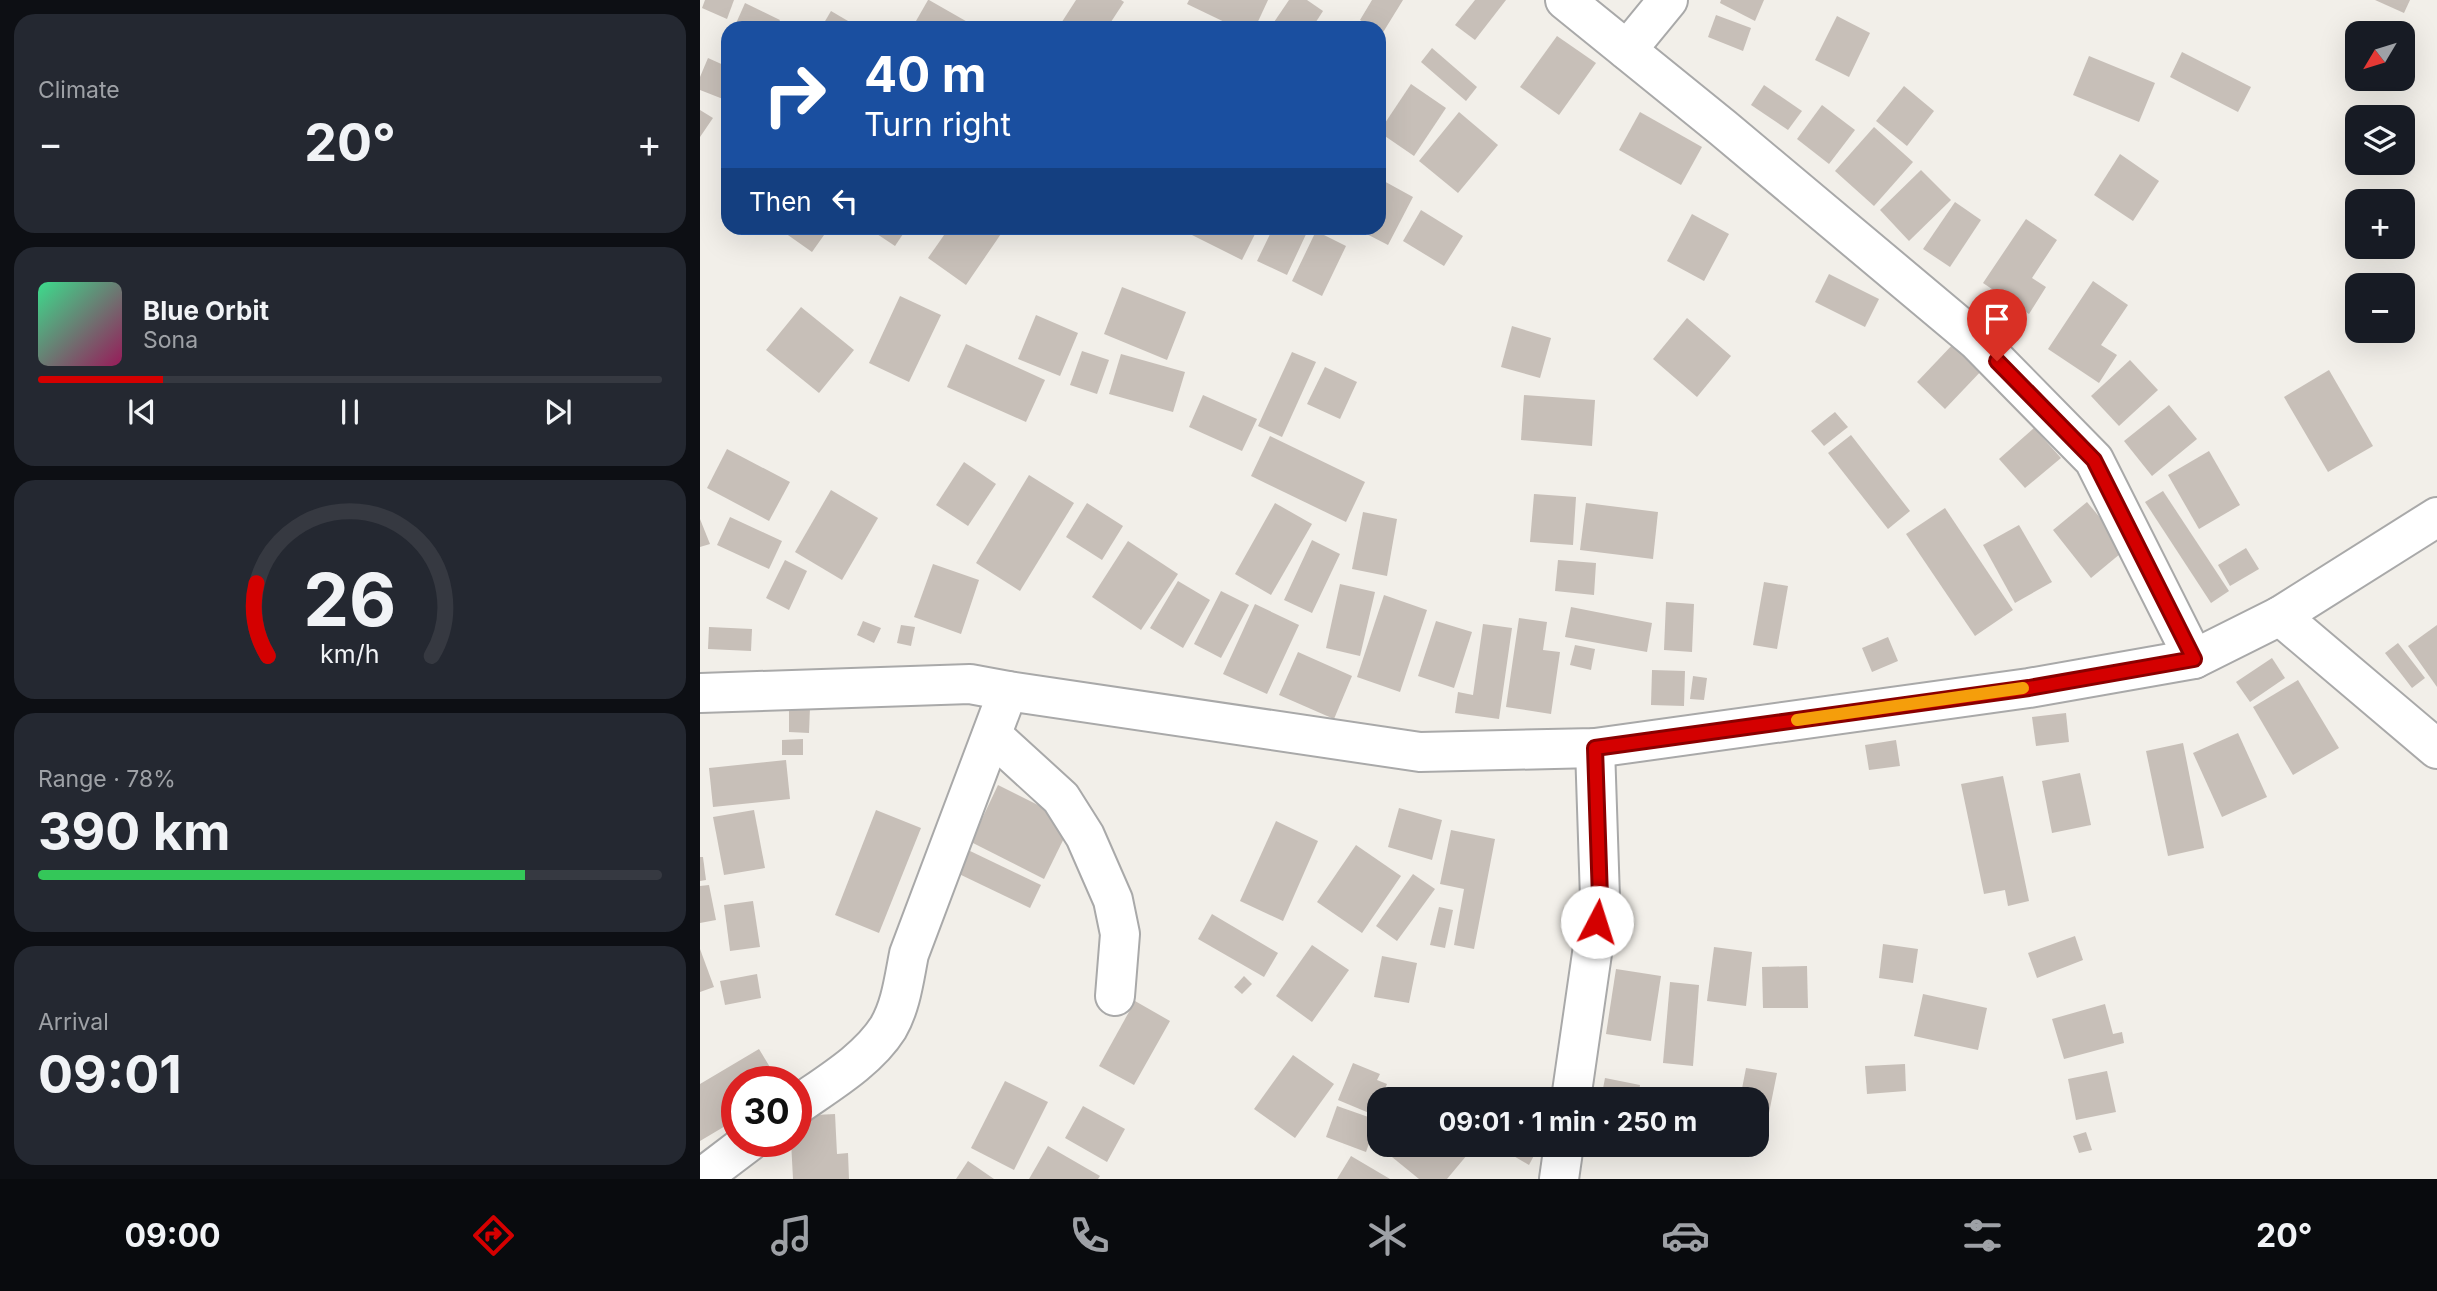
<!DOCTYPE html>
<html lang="en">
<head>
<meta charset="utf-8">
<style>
  body { margin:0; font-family:Inter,sans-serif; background:#242831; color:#f1f3f6; height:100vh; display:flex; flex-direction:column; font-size:26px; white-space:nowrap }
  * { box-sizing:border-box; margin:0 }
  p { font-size:23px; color:#9ea1a6 }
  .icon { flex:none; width:38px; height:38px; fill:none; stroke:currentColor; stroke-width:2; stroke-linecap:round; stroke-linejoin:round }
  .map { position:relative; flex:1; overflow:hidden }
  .sheet { display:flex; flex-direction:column; gap:14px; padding:14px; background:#0d0f14; width:700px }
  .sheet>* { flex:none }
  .top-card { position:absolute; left:21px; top:21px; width:665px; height:214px; border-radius:21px; box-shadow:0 7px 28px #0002; background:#1a4fa0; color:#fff; overflow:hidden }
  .needle { width:46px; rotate:232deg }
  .buttons { position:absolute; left:1645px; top:21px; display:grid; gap:14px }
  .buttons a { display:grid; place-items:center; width:70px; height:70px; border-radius:14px; background:#171b24; box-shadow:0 7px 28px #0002; font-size:35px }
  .speed { position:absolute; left:21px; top:1066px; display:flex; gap:14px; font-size:35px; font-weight:700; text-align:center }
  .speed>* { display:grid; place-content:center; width:91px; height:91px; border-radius:50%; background:#171b24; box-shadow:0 7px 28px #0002; line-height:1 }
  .speed .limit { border:10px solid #d22; background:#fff; color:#111 }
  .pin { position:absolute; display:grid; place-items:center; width:60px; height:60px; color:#fff; margin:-72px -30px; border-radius:50% 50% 50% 0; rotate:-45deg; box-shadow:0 0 7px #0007 }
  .pin .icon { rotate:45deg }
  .me { position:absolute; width:77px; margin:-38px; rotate:5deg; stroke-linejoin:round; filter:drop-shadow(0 0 5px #0008) }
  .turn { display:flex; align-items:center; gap:24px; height:147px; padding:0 28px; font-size:32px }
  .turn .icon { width:91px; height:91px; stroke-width:2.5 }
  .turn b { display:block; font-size:49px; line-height:60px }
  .then { display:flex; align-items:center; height:66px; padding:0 28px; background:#0003; gap:14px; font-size:26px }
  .big { font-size:52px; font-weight:700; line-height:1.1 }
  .sheet .widget { flex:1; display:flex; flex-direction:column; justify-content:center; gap:10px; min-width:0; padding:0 24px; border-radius:21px; background:#242831 }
  .sheet .dial { align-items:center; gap:0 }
  .dial svg { height:182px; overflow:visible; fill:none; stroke:#363941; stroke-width:7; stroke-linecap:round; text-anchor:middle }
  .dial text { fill:#f1f3f6; stroke:none }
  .song { display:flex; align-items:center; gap:21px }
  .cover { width:84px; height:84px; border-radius:10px; background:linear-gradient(135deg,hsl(150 70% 55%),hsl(330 70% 35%)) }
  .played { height:7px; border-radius:4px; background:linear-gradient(90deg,#d40000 20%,#363941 20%) }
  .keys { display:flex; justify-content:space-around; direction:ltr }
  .heat { display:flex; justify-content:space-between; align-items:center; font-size:38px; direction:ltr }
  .charge { height:10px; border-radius:5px; background:linear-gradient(90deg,#34c759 78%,#363941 0) }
  .trip { position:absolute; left:667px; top:1087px; width:402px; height:70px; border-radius:21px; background:#171b24; box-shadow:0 7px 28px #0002; font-weight:700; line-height:70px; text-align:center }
  .dock { display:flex; height:112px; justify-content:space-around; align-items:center; background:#090b0e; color:#9ea1a6 }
  .dock .icon { width:49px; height:49px }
  .dock .active { color:#d40000 }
  .dock b { font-size:32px; color:#f1f3f6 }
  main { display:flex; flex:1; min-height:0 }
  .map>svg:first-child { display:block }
</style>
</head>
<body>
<main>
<section class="sheet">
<div class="widget"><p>Climate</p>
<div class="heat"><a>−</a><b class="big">20°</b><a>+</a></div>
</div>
<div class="widget">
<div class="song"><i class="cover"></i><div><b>Blue Orbit</b><p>Sona</p></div></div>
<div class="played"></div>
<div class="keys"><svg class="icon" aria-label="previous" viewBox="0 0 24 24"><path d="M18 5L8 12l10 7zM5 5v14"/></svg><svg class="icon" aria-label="pause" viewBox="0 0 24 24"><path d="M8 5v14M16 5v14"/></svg><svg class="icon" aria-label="next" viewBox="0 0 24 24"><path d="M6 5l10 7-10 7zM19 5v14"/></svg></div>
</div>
<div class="widget dial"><svg viewBox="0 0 100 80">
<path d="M14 69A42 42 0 1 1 86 69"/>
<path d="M14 69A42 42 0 0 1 9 37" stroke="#d40000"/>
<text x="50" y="56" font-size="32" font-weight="700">26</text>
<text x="50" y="72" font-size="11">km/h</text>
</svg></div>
<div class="widget"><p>Range · 78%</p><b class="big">390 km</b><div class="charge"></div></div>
<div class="widget"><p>Arrival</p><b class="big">09:01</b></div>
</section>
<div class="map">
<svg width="1737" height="1179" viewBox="0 0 1737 1179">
  <rect width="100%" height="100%" fill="#f2efe9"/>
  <g fill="#c7bfb8">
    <path d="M 5,0 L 34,0 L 27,19 L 2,8 Z"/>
    <path d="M 228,0 L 229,0 L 278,28 L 212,28 Z"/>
    <path d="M 376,0 L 421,0 L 424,2 L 407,28 L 358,28 Z"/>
    <path d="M 489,0 L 568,0 L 555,28 L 537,28 L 487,4 Z"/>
    <path d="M 589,0 L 607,0 L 623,11 L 612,28 L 570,28 Z"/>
    <path d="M 672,0 L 703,0 L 682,34 L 679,28 L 673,28 L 660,20 Z"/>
    <path d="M 775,0 L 806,0 L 775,40 L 755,25 Z"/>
    <path d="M 1021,0 L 1064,0 L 1055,21 L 1020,3 Z"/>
    <path d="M 1675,0 L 1710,0 L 1704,13 Z"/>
    <path d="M 45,3 L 80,20 L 76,28 L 34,28 Z"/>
    <path d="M 131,11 L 160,28 L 121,28 Z"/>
    <path d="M 1016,15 L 1051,28 L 1043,51 L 1008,37 Z"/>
    <path d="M 1137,16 L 1170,33 L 1149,77 L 1115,60 Z"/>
    <path d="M 857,36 L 896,63 L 859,115 L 820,87 Z"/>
    <path d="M 732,48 L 777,87 L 766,101 L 721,62 Z"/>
    <path d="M 1482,52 L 1551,87 L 1538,112 L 1470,77 Z"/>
    <path d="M 1389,56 L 1455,83 L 1439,122 L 1373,95 Z"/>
    <path d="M 8,58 L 28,67 L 28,86 L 23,99 L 0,90 L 0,77 Z"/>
    <path d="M 711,84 L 746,108 L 714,156 L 679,132 Z"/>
    <path d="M 1064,85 L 1102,111 L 1088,130 L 1051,105 Z"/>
    <path d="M 1204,86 L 1234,111 L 1207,146 L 1176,121 Z"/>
    <path d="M 1122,105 L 1155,130 L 1129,164 L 1097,139 Z"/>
    <path d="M 0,110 L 13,118 L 0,137 Z"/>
    <path d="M 759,112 L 798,145 L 758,193 L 719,161 Z"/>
    <path d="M 940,112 L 1002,147 L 981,185 L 919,150 Z"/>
    <path d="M 1174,127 L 1213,162 L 1174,206 L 1135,171 Z"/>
    <path d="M 1420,154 L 1459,181 L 1433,221 L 1394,195 Z"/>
    <path d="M 1221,170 L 1251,200 L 1209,241 L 1180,210 Z"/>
    <path d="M 682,180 L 713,197 L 688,245 L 655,228 L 679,228 L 679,186 Z"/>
    <path d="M 1255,202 L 1281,220 L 1250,267 L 1223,249 Z"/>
    <path d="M 721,210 L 763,236 L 744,266 L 703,241 Z"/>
    <path d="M 992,214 L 1029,234 L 1004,281 L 967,261 Z"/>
    <path d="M 1326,219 L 1357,240 L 1332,278 L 1346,287 L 1329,314 L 1283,283 Z"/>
    <path d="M 78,228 L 129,228 L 112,252 Z"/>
    <path d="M 168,228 L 207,228 L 195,246 Z"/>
    <path d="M 249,228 L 305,228 L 266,285 L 228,258 Z"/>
    <path d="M 478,228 L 558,228 L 542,260 Z"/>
    <path d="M 573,228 L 603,228 L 608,230 L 587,275 L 557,261 Z"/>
    <path d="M 616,231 L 646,246 L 622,296 L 592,281 Z"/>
    <path d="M 1129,274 L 1179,299 L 1165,327 L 1115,302 Z"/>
    <path d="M 1393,281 L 1428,305 L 1401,345 L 1417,355 L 1399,383 L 1348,349 Z"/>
    <path d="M 422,287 L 486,312 L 467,360 L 404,334 Z"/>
    <path d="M 200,296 L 241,315 L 209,382 L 169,363 Z"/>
    <path d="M 101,307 L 154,350 L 119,393 L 66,350 Z"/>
    <path d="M 336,315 L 378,333 L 360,376 L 318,359 Z"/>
    <path d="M 987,318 L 1031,356 L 997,397 L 953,359 Z"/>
    <path d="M 812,326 L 851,338 L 840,378 L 801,367 Z"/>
    <path d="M 1256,341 L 1284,368 L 1245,409 L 1217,382 Z"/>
    <path d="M 266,344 L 345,380 L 326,422 L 247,387 Z"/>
    <path d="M 382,351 L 409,360 L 397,394 L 370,385 Z"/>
    <path d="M 592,352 L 616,362 L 582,437 L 558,426 Z"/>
    <path d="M 421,354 L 485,372 L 473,412 L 409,394 Z"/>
    <path d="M 1430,360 L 1458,390 L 1419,426 L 1391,396 Z"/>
    <path d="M 625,367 L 657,382 L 640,419 L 607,404 Z"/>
    <path d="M 1629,370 L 1673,446 L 1628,472 L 1584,397 Z"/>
    <path d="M 503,395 L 557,419 L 542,451 L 489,427 Z"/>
    <path d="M 824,395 L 895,400 L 892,446 L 821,440 Z"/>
    <path d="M 1469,405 L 1497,439 L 1452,476 L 1424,441 Z"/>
    <path d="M 1135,412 L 1148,427 L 1124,446 L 1111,431 Z"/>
    <path d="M 1334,428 L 1361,458 L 1325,488 L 1299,459 Z"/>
    <path d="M 1151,435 L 1210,511 L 1188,529 L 1128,453 Z"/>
    <path d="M 570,436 L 665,482 L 646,522 L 551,476 Z"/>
    <path d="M 27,449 L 90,482 L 69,521 L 7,488 Z"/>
    <path d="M 1509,451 L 1540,505 L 1499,529 L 1468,475 Z"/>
    <path d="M 264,462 L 296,484 L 268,526 L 236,505 Z"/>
    <path d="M 329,475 L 374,503 L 320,591 L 276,563 Z"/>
    <path d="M 131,490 L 178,518 L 142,580 L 95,552 Z"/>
    <path d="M 1463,491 L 1529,591 L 1511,603 L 1445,502 Z"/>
    <path d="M 834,494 L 876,497 L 873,545 L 830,542 Z"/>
    <path d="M 1387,502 L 1426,549 L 1391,578 L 1353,530 Z"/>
    <path d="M 387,503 L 423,526 L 402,560 L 366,537 Z"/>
    <path d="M 575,503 L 612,524 L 571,595 L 535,574 Z"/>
    <path d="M 886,503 L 958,512 L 953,559 L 880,550 Z"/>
    <path d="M 1245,508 L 1313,610 L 1275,636 L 1206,534 Z"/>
    <path d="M 663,512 L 697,519 L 687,576 L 652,569 Z"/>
    <path d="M 30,517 L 82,541 L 69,569 L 17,545 Z"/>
    <path d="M 0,519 L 10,544 L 0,547 Z"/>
    <path d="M 1319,525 L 1352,582 L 1315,603 L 1283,545 Z"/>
    <path d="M 612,540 L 640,554 L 612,613 L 584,600 Z"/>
    <path d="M 428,541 L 478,574 L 441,630 L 392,597 Z"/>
    <path d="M 1546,548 L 1559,569 L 1530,586 L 1518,565 Z"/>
    <path d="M 85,560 L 107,571 L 89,610 L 66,598 Z"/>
    <path d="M 858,560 L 896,563 L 894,595 L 855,591 Z"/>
    <path d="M 233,564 L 279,580 L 261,634 L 214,617 Z"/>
    <path d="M 478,581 L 510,600 L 483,648 L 450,628 Z"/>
    <path d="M 1064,582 L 1088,586 L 1077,649 L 1053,645 Z"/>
    <path d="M 640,584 L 675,592 L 660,656 L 626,648 Z"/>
    <path d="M 521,591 L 549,605 L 521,658 L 494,644 Z"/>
    <path d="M 684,595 L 727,610 L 700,692 L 657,677 Z"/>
    <path d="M 966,602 L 994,604 L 992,652 L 964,650 Z"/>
    <path d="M 555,604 L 599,625 L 567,694 L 523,674 Z"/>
    <path d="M 871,607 L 952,623 L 947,652 L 865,637 Z"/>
    <path d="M 819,618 L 847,622 L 843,650 L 860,652 L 851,714 L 806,707 Z"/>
    <path d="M 163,621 L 181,628 L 174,643 L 157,635 Z"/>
    <path d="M 736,621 L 772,632 L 754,688 L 718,676 Z"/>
    <path d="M 783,624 L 812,628 L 799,719 L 755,713 L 758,692 L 773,695 Z"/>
    <path d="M 201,625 L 215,627 L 211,646 L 197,643 Z"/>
    <path d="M 1737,625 L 1737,687 L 1708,646 Z"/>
    <path d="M 9,627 L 52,629 L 51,651 L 8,649 Z"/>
    <path d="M 1188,637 L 1198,661 L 1172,672 L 1162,648 Z"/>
    <path d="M 1698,643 L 1725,678 L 1712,688 L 1685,653 Z"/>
    <path d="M 875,645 L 895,649 L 891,670 L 870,665 Z"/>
    <path d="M 598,652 L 652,676 L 634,719 L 579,695 Z"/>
    <path d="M 1572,658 L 1585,678 L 1550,702 L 1536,682 Z"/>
    <path d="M 952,670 L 985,671 L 984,706 L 951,705 Z"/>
    <path d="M 993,676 L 1007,678 L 1004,700 L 990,699 Z"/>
    <path d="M 1598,680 L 1639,748 L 1593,775 L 1553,707 Z"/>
    <path d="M 89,707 L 110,707 L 109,733 L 89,732 Z"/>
    <path d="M 1366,713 L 1369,742 L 1336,746 L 1332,717 Z"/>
    <path d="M 1538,733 L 1567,797 L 1522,817 L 1493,753 Z"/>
    <path d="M 103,739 L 103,755 L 82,755 L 82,740 Z"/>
    <path d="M 1196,740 L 1200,766 L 1169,770 L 1165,745 Z"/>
    <path d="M 1483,743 L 1504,848 L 1468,856 L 1446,751 Z"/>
    <path d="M 86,760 L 90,799 L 13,807 L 9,768 Z"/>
    <path d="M 1380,773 L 1391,825 L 1352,833 L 1342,781 Z"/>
    <path d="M 1303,776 L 1329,901 L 1308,906 L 1305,890 L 1284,894 L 1261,784 Z"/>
    <path d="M 298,785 L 372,822 L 344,879 L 271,842 Z"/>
    <path d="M 699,808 L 742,820 L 732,860 L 688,847 Z"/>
    <path d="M 54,810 L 65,868 L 24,875 L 13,817 Z"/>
    <path d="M 176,810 L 221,828 L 179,933 L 135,915 Z"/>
    <path d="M 576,821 L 618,841 L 583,921 L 540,901 Z"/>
    <path d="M 751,830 L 795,839 L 774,949 L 754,945 L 764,889 L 740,884 Z"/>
    <path d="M 656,845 L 701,876 L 662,933 L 617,902 Z"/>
    <path d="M 268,850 L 341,885 L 330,908 L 257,873 Z"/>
    <path d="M 0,857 L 3,857 L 6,880 L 0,881 Z"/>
    <path d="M 713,874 L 735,889 L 697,941 L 676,926 Z"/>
    <path d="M 9,885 L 16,920 L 0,923 L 0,886 Z"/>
    <path d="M 53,901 L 60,947 L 30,951 L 24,905 Z"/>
    <path d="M 739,907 L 753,910 L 745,948 L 730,945 Z"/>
    <path d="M 512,914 L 578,953 L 564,977 L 498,939 Z"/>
    <path d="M 1375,936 L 1383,960 L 1337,978 L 1328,953 Z"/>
    <path d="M 1183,944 L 1218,949 L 1213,983 L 1179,978 Z"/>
    <path d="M 612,945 L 649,970 L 612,1022 L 576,996 Z"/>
    <path d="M 1014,947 L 1052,952 L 1046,1006 L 1007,1001 Z"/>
    <path d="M 0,949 L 14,987 L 0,992 Z"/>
    <path d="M 682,956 L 717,963 L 709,1003 L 674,997 Z"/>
    <path d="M 1107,966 L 1108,1008 L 1063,1008 L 1062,967 Z"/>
    <path d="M 916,969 L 961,976 L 951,1041 L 906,1034 Z"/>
    <path d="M 57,974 L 61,998 L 25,1005 L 20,981 Z"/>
    <path d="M 544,976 L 552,984 L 542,994 L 534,987 Z"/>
    <path d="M 970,982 L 999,985 L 993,1066 L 963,1063 Z"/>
    <path d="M 1223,994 L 1287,1008 L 1278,1050 L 1214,1036 Z"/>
    <path d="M 435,1001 L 470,1021 L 434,1085 L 399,1066 Z"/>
    <path d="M 1405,1004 L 1413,1034 L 1422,1032 L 1424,1043 L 1364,1059 L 1352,1019 Z"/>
    <path d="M 59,1049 L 79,1082 L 37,1082 L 37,1119 L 0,1141 L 0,1084 Z"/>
    <path d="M 593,1055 L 634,1084 L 595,1138 L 554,1109 Z"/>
    <path d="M 653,1063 L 680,1074 L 677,1080 L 687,1084 L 674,1115 L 638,1100 Z"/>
    <path d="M 1205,1064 L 1206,1091 L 1167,1094 L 1165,1066 Z"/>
    <path d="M 1046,1068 L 1077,1073 L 1063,1143 L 1057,1142 L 1057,1099 L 1040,1099 Z"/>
    <path d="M 1407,1071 L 1416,1112 L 1376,1120 L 1368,1079 Z"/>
    <path d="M 905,1078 L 940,1085 L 938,1099 L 901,1099 Z"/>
    <path d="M 305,1081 L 348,1102 L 314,1170 L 271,1148 Z"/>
    <path d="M 383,1106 L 425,1129 L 407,1162 L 365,1138 Z"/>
    <path d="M 637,1106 L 677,1120 L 666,1152 L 626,1137 Z"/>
    <path d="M 135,1114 L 137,1154 L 148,1153 L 149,1179 L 93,1179 L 91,1141 L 96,1141 L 96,1116 Z"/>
    <path d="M 1386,1132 L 1392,1150 L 1379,1153 L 1373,1136 Z"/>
    <path d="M 702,1144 L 754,1144 L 767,1155 L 747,1179 L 719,1179 L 692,1157 Z"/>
    <path d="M 793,1144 L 840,1144 L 829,1165 Z"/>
    <path d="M 348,1146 L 400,1176 L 398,1179 L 329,1179 Z"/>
    <path d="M 651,1156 L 690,1179 L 637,1179 Z"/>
    <path d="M 268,1161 L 294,1179 L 256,1179 Z"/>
  </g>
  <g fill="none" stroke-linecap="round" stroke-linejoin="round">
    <defs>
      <g id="minor">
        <path d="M 865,0 L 1023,128 L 1277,341 L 1394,460 L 1494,659"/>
        <path d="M 927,50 L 968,0"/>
        <path d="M 1580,616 L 1737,749"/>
        <path d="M 0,693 L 270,684 L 308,691 L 720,752 L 895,748 L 1329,688 L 1494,659 L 1580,616 L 1737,517"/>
        <path d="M 292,735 L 361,798 L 385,836 L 413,900 L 420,934 L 415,996"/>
        <path d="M 871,1099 L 900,898 L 895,748"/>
        <path d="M 96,1106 C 127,1084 167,1061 188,1028 C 201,1006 204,979 209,954 L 308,691"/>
        <path d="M 0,1179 L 50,1141"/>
        <path d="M 859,1179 L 864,1144"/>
      </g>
    </defs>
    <use href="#minor" stroke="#a9a9a9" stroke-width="42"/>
    <use href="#minor" stroke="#fff" stroke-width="38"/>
  </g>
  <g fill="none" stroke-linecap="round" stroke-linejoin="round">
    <defs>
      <path id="route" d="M 897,922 L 900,898 L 895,748 L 1329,688 L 1494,659 L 1394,460 L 1297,361"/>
    </defs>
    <use href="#route" stroke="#8a0000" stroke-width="18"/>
    <use href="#route" stroke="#d40000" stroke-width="12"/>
    <path stroke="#f59e0b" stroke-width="12" d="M 1097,720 L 1323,688"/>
  </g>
</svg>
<div class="buttons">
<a><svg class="needle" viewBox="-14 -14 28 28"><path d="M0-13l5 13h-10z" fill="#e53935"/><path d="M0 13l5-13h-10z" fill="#9ea1a6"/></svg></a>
<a><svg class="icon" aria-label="layers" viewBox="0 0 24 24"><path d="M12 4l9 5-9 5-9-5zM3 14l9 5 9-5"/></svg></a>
<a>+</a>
<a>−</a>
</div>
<div class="speed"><div class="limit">30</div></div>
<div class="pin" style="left:1297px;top:361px;background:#d93025"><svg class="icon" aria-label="arrive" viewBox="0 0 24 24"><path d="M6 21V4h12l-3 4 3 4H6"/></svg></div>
<svg class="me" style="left:897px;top:922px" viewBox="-20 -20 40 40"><circle r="19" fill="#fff"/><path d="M0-13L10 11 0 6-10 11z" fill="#d40000"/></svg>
<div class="trip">09:01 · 1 min · 250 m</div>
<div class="top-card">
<div class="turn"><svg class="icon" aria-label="right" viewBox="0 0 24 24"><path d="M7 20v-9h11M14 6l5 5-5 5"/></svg><div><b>40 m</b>Turn right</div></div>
<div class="then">Then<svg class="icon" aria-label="left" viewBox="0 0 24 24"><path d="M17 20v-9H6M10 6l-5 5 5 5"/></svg></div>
</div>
</div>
</main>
<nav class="dock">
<b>09:00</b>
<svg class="icon active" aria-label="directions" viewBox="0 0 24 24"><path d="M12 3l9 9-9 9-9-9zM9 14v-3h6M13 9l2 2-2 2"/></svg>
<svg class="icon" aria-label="music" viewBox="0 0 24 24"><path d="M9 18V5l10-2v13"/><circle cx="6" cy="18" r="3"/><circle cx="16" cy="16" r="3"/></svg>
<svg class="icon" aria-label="phone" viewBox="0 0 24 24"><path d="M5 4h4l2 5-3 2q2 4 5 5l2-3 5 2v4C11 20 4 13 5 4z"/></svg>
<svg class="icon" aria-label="climate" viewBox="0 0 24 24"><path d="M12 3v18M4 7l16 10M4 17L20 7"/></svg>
<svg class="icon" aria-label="car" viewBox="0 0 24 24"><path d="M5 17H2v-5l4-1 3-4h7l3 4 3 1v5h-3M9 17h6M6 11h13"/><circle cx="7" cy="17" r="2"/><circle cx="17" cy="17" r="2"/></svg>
<svg class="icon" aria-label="filters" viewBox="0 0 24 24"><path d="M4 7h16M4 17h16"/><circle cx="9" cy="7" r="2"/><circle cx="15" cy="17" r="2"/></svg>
<b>20°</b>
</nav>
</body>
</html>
